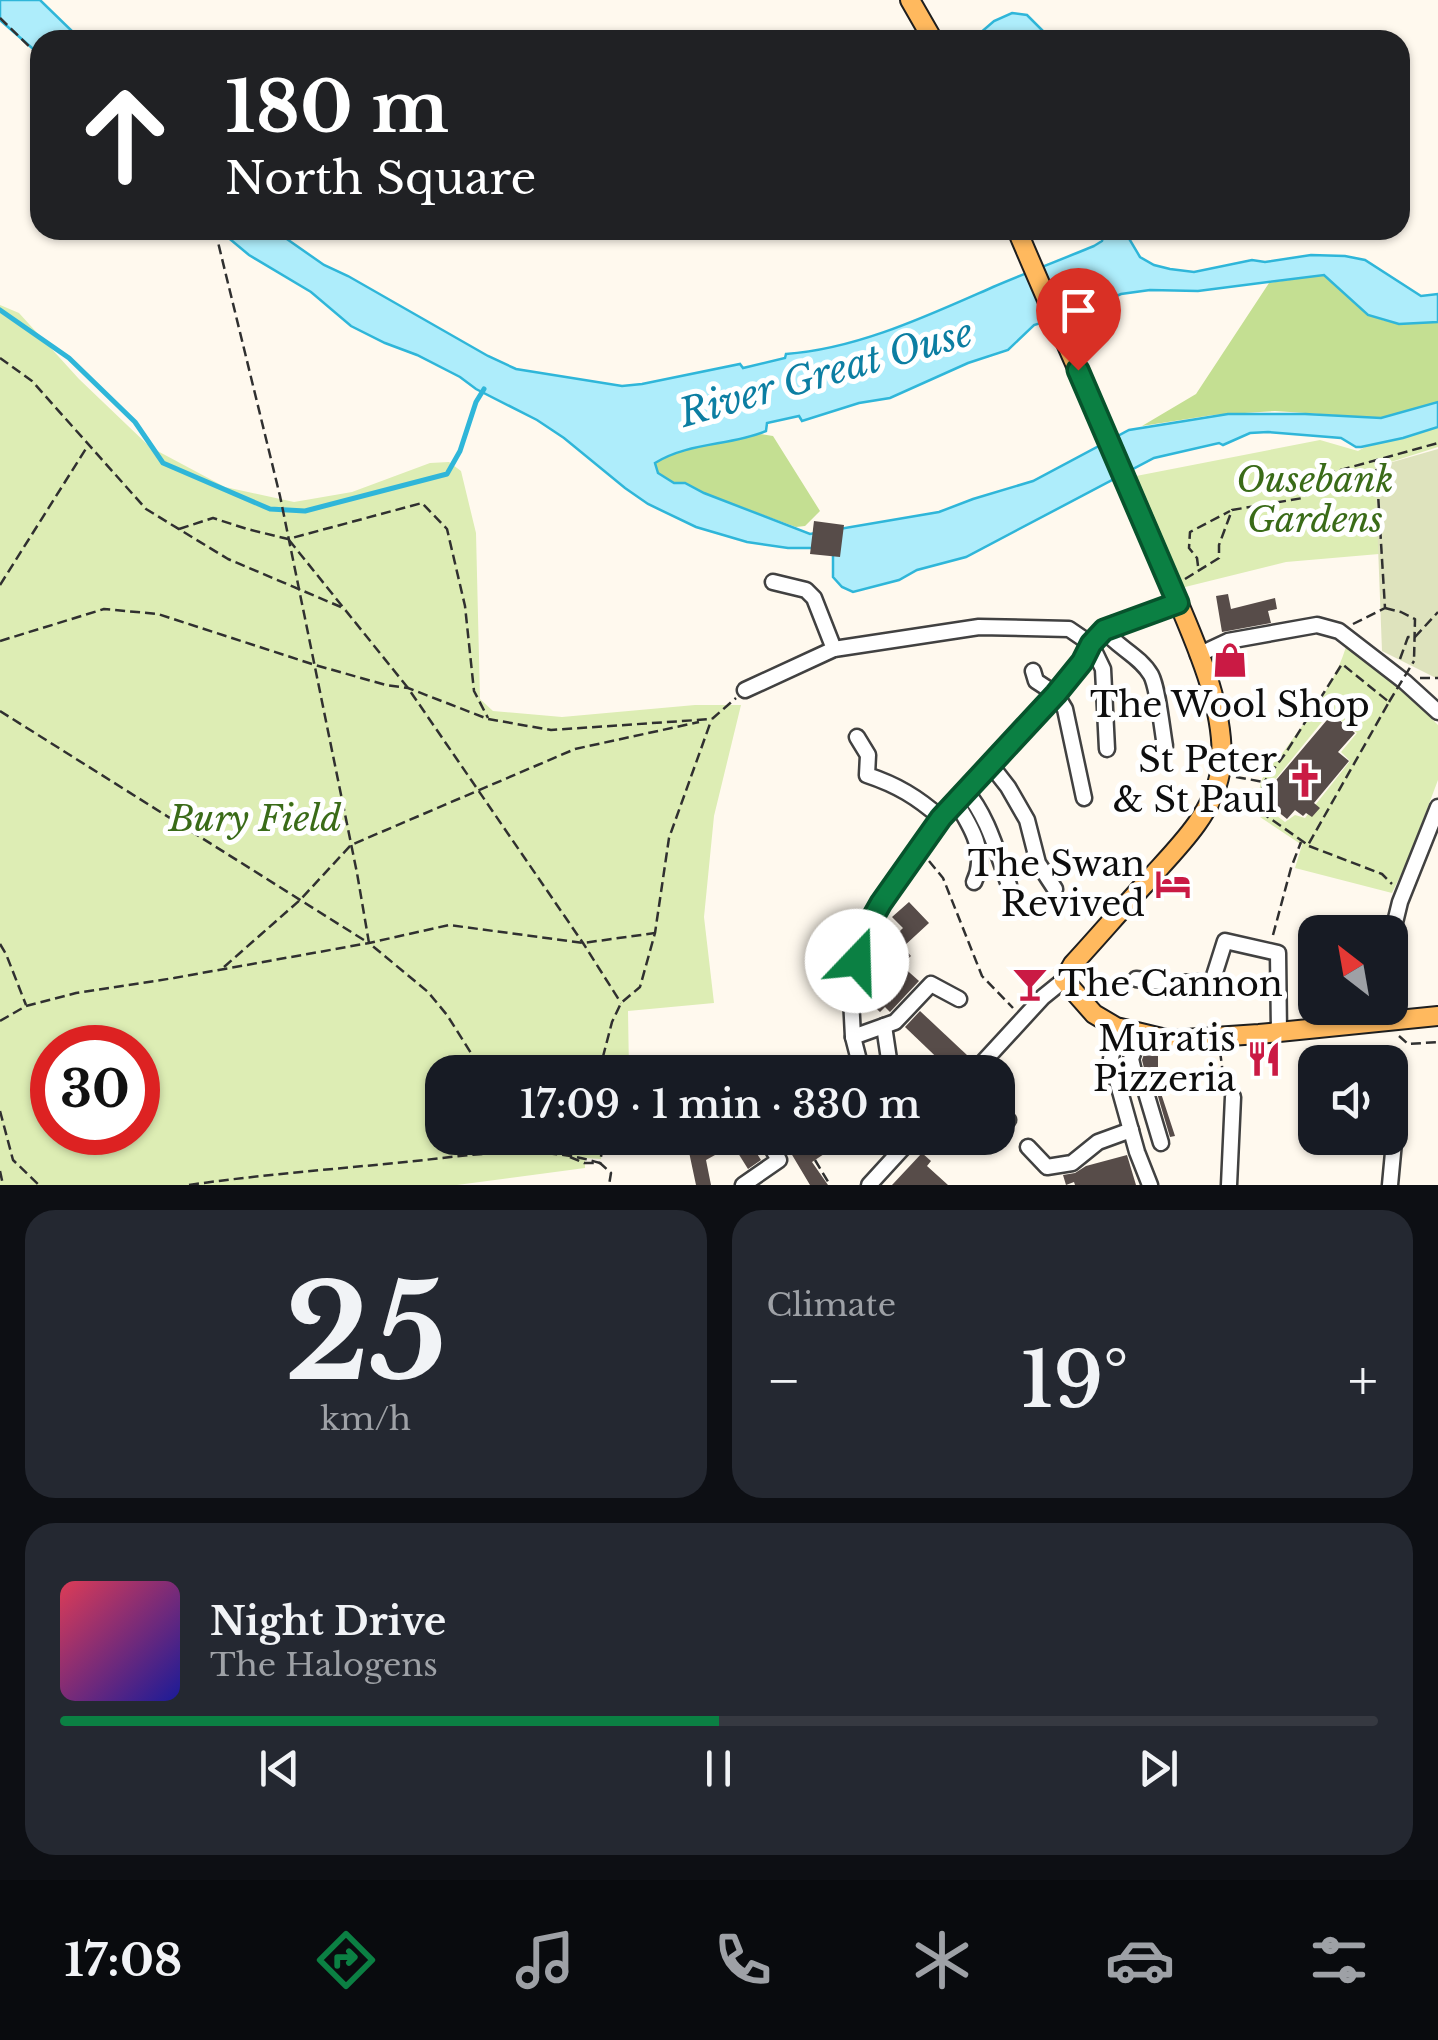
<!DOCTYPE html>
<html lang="en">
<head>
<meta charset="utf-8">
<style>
  body { margin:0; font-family:"Libre Baskerville",serif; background:#242831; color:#f1f3f6; height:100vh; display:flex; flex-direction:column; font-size:38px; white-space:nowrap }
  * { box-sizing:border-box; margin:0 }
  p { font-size:32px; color:#9ea1a6 }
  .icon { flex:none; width:55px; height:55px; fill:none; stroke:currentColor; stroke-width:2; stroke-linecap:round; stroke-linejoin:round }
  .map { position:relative; height:1185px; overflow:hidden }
  .details { display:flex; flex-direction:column; gap:25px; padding:25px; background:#0d0f14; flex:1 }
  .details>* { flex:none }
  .top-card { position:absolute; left:30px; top:30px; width:1380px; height:210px; border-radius:30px; box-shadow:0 2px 8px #0004; background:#202124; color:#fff; overflow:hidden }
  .needle { width:65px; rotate:329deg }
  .controls { position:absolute; left:1298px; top:915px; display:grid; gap:20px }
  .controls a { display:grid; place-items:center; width:110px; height:110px; border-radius:20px; background:#171b24; box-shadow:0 2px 8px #0004; font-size:50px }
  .speed { position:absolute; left:30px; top:1025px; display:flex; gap:20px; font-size:50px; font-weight:700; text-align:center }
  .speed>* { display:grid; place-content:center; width:130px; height:130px; border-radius:50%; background:#171b24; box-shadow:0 2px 8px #0004; line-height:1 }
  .speed .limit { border:15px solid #d22; background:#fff; color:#111 }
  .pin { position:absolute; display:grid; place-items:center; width:85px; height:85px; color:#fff; margin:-102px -42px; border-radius:50% 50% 50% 0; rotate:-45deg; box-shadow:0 0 10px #0007 }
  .pin .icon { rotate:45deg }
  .me { position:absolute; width:110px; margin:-55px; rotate:21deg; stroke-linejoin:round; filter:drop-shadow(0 0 8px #0008) }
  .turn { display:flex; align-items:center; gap:35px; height:210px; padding:0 30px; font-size:45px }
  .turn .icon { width:130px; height:130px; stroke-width:2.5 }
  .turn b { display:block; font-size:70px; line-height:85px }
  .big { font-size:75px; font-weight:600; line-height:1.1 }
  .details .card { flex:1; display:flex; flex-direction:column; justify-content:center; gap:15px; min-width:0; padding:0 35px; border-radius:30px; background:#242831 }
  .details .dial { align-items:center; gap:0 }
  .dial b { font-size:130px; line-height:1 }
  .song { display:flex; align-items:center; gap:30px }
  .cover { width:120px; height:120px; border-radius:15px; background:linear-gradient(135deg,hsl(350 70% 55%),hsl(240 70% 35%)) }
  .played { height:10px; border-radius:5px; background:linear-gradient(90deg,#0b8043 50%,#363941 50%) }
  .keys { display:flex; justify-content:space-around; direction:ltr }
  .heat { display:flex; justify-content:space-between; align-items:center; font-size:55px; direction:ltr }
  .details .tiles { flex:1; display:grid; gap:25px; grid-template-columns:1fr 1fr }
  .card:last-child { grid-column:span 2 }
  .trip { position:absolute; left:425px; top:1055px; width:590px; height:100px; border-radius:30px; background:#171b24; box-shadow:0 2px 8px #0004; font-weight:600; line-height:100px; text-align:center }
  .tabs { display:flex; height:160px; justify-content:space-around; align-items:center; background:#090b0e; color:#9ea1a6 }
  .tabs .icon { width:70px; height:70px }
  .tabs .selected { color:#0b8043 }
  .tabs b { font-size:45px; color:#f1f3f6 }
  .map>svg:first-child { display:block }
</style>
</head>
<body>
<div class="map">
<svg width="1438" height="1185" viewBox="0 0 1438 1185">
  <rect width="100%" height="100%" fill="#fff9ee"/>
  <g fill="#ddedb4" fill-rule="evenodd">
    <path d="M 0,305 L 19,313 L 79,379 L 150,447 L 225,487 L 294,502 L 352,492 L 430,463 L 449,462 L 461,471 L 476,533 L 480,699 L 493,711 L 562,717 L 695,705 L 741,705 L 714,816 L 704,917 L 714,1003 L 628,1011 L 629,1072 L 442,1072 L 442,1138 L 604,1138 L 601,1159 L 585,1158 L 585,1168 L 457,1185 L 0,1185 ZM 52,1048 L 138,1048 L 138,1132 L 52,1132 Z"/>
    <path d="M 1438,427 L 1438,447 L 1375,467 L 1379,554 L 1286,562 L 1181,588 L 1131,477 L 1320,440 L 1358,451 C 1381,437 1413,437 1438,427 Z"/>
    <path d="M 1347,643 L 1391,678 L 1438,725 L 1438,780 L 1407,862 L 1392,893 L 1295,868 L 1302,845 L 1254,813 C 1259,801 1258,786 1264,775 C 1269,767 1278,759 1284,751 C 1307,719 1337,682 1347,643 ZM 1330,712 L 1357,733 L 1341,752 L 1350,761 L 1305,818 L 1295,815 L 1285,822 L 1272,812 L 1263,799 L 1266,791 Z"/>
  </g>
  <g fill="#c4df92">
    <path d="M 1324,275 L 1337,276 C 1374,326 1376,324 1438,322 L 1438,404 L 1381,418 L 1275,411 L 1213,415 L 1142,426 L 1196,394 L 1269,283 Z"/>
    <path d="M 760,434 L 773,436 L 820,511 L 805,526 L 796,527 L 704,493 L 685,483 L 674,483 L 658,473 L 655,463 L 673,452 Z"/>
  </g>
  <path fill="#dee3bd" d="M 1438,449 L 1438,679 L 1382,651 L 1375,467 Z"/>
  <g fill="#aeedfb" stroke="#2fb6d9" stroke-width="2.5">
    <path d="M 0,0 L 40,0 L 75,34 L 78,40 L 40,40 L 40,55 L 0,20 Z"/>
    <path d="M 1012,13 L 1027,15 L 1052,40 L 1026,40 L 1009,33 L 996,40 L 972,40 L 994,21 Z"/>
    <path d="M 219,230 L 274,230 L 324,265 L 348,276 L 488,356 L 516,369 L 622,386 L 642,384 L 740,364 L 743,368 L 785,358 L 786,354 C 857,349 927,316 993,287 C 1026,273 1060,260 1094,246 L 1102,241 L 1105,230 L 1124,230 L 1140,257 L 1154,265 L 1170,269 L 1194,272 L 1252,260 L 1265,262 L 1311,255 L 1345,256 L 1365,260 L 1421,296 L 1438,294 L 1438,322 L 1399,324 L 1368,315 L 1324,275 L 1198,291 L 1150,290 L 1121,294 L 1092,307 L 1034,325 L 1008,350 L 968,363 L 890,398 L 859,403 L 802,421 L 799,416 L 767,423 L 766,431 C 730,446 689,442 655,463 L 658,473 L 674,483 L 685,483 L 704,493 L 810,534 L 939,512 L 973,499 L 1033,481 L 1129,430 L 1228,414 L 1305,414 L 1381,418 L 1438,402 L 1438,427 L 1403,438 L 1361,447 L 1356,447 L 1341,438 L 1268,432 L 1250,433 L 1223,445 L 1219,443 L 1154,458 L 966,557 L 917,570 L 899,580 L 853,592 L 842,587 L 833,577 L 833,553 L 814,548 L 788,548 L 747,542 L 696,527 L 648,504 L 625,488 L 564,438 L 537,420 L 476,389 L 460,377 L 417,355 L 385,343 L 351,326 L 311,292 L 249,255 Z"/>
  </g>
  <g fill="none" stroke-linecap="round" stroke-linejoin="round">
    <path stroke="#2fb6d9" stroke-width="5" d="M 0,310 L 69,358 L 135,422 L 163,463 L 270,509 L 305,511 L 447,474 L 460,451 L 476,402 L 484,389"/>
  </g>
  <g fill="#574c49">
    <path d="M 814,521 L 844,525 L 840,557 L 810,554 Z"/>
    <path d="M 1228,594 L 1231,609 L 1275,598 L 1277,609 L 1268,611 L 1271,623 L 1222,632 L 1216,596 Z"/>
    <path d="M 1332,714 L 1355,733 L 1338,752 L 1349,761 L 1314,803 L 1320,808 L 1312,817 L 1306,813 L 1303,816 L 1295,810 L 1287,819 L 1261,798 Z"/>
    <path d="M 909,902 L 929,923 L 903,947 L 911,956 L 901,965 L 919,981 L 890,1012 L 885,1007 L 880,1012 L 869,1002 L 879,991 L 876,988 L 887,977 L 870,960 L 903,928 L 892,917 Z"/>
    <path d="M 920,1011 L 968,1056 L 952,1072 L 905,1027 Z"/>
    <path d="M 1144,1054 L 1158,1056 L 1158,1084 L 1175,1136 L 1170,1137 L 1154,1083 L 1146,1076 L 1142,1060 Z"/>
    <path d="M 713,1138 L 747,1138 L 761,1160 L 748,1169 L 733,1145 L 706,1160 L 711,1185 L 696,1185 L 689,1152 Z"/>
    <path d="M 782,1138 L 814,1138 L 824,1154 L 812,1162 L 828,1185 L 810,1185 Z"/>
    <path d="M 922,1153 L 931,1161 L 927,1166 L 948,1185 L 892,1185 Z"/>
    <path d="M 1127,1155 L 1136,1185 L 1075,1185 L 1074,1182 L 1066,1185 L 1063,1175 L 1075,1173 L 1086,1166 Z"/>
  </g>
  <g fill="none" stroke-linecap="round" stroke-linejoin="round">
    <defs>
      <g id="minor">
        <path d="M 773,582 L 806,590 L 814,598 L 834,649"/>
        <path d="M 1104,630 C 1117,647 1140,656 1151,675 C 1158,688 1162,729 1165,746"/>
        <path d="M 1198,655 L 1228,641 L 1317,625 L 1339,631 L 1405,682 L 1438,712"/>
        <path d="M 1033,671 L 1036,681 L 1056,694 L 1065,709 L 1084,798"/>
        <path d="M 745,690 L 834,649 L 979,627 L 1069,629 L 1091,644 L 1103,669 L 1107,749"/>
        <path d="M 857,737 L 868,755 L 867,775 C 897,785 917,797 941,818"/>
        <path d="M 990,764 L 1008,787 L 1027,820 L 1038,863 L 1055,889"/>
        <path d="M 965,790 C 988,816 997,853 1009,885"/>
        <path d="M 955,801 C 971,826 988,853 974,882"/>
        <path d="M 1390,943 L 1400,902 L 1438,807"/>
        <path d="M 1136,979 L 1168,983 L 1212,982 L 1225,941 L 1278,953 L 1279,1032"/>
        <path d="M 884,1026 L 890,1066"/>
        <path d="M 1116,1027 L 1111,1059 L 1137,1152 L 1150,1185"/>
        <path d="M 853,1037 L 895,1022 L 931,984 L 959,999"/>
        <path d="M 1134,1051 L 1131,1059 L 1137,1084 L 1144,1086 L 1161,1143"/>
        <path d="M 862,1072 L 853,1037 L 851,998 L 857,961 L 868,926 L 881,903 L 949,807 L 1056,694 L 1082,663 L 1091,644 L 1104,630 L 1178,603"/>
        <path d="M 974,1072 L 1043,997 L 1064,980"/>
        <path d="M 998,1111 L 1008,1120"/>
        <path d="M 1028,1147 L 1047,1167 L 1072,1163 L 1098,1142 L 1131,1130"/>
        <path d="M 743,1185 L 779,1160 L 766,1138"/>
        <path d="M 869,1185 L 912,1138"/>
        <path d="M 1229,1185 L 1233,1097"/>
        <path d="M 1390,1185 L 1394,1142"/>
      </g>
      <g id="major">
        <path d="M 910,0 L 933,40"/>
        <path d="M 1017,230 C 1063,339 1113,447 1159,557 C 1183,617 1231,707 1220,773 C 1212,817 1172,853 1144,885 C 1120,911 1097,938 1073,964 L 1064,980 L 1094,1014 L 1116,1027 L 1170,1040 L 1259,1034 L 1438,1016"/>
      </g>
    </defs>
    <use href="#minor" stroke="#414141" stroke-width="19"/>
    <use href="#major" stroke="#1f1f1f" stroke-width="22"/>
    <g stroke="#303030" stroke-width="2.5" stroke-dasharray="10 5" stroke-linecap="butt">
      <path d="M 0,18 L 40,57"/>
      <path d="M 215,230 L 280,496 L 357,873 L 369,943 L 428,992 L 447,1015 L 483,1072"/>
      <path d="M 0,358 L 32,381 L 146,509 L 228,559 L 341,607"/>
      <path d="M 179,529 L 213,518 L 247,529 L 288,539 L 422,503 L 447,529 L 465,606 L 474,691 L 488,718"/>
      <path d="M 289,540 L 408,688 L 583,943 L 621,1003"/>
      <path d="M 1198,566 L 1197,558 L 1189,548 L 1190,532 L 1230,511"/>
      <path d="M 1185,579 L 1219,558 L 1219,545 L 1232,510 L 1303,498 L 1326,474 L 1438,443"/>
      <path d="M 0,585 L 87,447"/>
      <path d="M 1385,608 L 1401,612 L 1415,619 L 1414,661"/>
      <path d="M 1353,624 L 1385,608 L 1376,461"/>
      <path d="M 0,641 L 104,609 L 158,614 L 315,665 L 386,685 L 408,688 L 488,719 L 551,730 L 712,719"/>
      <path d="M 1400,659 L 1408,637 L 1415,637 L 1438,612"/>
      <path d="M 1420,678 L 1438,678"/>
      <path d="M 0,711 L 367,942"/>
      <path d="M 712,719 L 736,698"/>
      <path d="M 1236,777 L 1264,782 L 1258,810 L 1308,845 L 1389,702 L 1342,664 L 1285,754 L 1264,782"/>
      <path d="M 1309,846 L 1382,874 L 1392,884"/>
      <path d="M 929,861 L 943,878 L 982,976 L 1013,1008"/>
      <path d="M 1273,935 L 1291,868 L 1301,842"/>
      <path d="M 0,944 L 6,954 L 26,1005"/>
      <path d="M 224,967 L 300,900 L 351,845 L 575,749 L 699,722"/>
      <path d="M 0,1021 L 26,1006 L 76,993 L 174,978 L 369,943 L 449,925 L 583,943 L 655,933"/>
      <path d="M 1399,1036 L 1408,1044 L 1438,1042"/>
      <path d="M 1220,1051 L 1224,1082 L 1227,1087"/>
      <path d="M 599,1072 L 612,1022 L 621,1003 L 640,987 L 655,933 L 669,838 L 711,721"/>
      <path d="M 0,1111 L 13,1160 L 39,1185"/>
      <path d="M 540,1138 L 558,1152"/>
      <path d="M 562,1153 L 564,1138"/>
      <path d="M 570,1157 L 584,1163 L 600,1163 L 611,1173 L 609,1185"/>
      <path d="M 815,1160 L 830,1185"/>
      <path d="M 0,1171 L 3,1185"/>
      <path d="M 189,1185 C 258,1175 325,1170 395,1163 C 463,1157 532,1142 600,1163 L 604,1138"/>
    </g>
    <use href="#minor" stroke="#fff" stroke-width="14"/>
    <use href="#major" stroke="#ffb95e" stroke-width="18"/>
    <path stroke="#303030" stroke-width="2.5" stroke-dasharray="10 5" stroke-linecap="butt" d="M 1389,702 L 1414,661"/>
  </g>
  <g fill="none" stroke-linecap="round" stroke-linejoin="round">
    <defs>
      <path id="route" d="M 857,961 L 868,926 L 881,903 L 941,818 L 1056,694 L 1082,662 L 1091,644 L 1104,630 L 1178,603 L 1078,370"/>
    </defs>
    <use href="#route" stroke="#07532c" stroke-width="25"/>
    <use href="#route" stroke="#0b8043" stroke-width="18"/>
  </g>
  <defs>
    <symbol id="shop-bare" viewBox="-9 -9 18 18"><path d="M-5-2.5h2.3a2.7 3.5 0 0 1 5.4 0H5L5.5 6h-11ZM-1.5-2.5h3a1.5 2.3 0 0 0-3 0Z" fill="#ca1a44" stroke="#fff" stroke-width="2.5" paint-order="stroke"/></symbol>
    <symbol id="church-bare" viewBox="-9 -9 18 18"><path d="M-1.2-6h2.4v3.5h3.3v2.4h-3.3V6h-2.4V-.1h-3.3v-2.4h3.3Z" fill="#ca1a44" stroke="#fff" stroke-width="2.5" paint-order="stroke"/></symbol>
    <symbol id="hotel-bare" viewBox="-9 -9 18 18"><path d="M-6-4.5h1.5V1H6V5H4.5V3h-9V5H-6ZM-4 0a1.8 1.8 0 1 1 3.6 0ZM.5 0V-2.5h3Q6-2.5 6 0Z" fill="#ca1a44" stroke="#fff" stroke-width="2.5" paint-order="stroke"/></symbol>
    <symbol id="bar-bare" viewBox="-9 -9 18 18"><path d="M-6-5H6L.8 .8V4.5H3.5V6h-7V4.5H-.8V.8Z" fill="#ca1a44" stroke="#fff" stroke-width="2.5" paint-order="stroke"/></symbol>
    <symbol id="restaurant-bare" viewBox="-9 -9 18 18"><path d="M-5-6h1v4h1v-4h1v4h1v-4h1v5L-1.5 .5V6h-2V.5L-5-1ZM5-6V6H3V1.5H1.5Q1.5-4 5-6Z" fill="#ca1a44" stroke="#fff" stroke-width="2.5" paint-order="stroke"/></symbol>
  </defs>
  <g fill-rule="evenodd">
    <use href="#shop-bare" x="1205" y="635" width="50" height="50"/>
    <use href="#church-bare" x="1280" y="755" width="50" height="50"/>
    <use href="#hotel-bare" x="1148" y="859" width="50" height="50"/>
    <use href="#bar-bare" x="1005" y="959" width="50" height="50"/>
    <use href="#restaurant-bare" x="1239" y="1034" width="50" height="50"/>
  </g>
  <g text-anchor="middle" stroke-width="10" stroke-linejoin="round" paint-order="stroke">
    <g font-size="35" font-style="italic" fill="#3a6b18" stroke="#fff">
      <text x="1315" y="492">Ousebank<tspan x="1315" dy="40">Gardens</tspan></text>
      <text x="255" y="831">Bury Field</text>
    </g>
    <g font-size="35" fill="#0e0e0e" stroke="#fff" text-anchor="end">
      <text x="1230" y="717" text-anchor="middle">The Wool Shop</text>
      <text x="1277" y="772">St Peter<tspan x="1277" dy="40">&amp; St Paul</tspan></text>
      <text x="1145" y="876">The Swan<tspan x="1145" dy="40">Revived</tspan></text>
      <text x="1058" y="996" text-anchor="start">The Cannon</text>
      <text x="1236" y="1051">Muratis<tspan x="1236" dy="40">Pizzeria</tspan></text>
    </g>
    <g font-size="38" font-style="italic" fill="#0c7ea2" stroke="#fff">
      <text transform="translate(826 373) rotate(-16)" y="13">River Great Ouse</text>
    </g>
  </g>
</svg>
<div class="controls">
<a><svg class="needle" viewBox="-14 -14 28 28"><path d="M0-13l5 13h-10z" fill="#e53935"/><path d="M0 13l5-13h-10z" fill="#9ea1a6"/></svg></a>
<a><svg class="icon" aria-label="sound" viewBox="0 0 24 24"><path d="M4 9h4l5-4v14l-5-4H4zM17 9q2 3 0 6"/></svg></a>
</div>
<div class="speed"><div class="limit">30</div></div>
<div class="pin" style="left:1078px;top:370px;background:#d93025"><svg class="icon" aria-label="arrive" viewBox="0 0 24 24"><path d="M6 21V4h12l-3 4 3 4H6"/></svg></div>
<svg class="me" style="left:857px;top:961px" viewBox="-20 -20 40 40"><circle r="19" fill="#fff"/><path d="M0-13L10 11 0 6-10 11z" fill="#0b8043"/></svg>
<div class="trip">17:09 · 1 min · 330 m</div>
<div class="top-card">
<div class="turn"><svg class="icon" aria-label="ahead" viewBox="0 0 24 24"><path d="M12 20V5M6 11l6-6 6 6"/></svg><div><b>180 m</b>North Square</div></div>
</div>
</div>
<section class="details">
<div class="tiles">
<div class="card dial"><b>25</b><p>km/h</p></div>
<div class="card"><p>Climate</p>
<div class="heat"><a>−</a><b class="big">19°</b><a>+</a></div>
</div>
<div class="card">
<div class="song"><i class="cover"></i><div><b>Night Drive</b><p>The Halogens</p></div></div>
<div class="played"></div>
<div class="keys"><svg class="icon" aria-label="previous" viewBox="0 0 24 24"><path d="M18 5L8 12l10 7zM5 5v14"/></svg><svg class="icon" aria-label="pause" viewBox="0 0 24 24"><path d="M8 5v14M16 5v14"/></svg><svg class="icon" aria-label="next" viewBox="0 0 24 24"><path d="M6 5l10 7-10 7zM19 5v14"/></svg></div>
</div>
</div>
</section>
<nav class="tabs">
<b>17:08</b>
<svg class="icon selected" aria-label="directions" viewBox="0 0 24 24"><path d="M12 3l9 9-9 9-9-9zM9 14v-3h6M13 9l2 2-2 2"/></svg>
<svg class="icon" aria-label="music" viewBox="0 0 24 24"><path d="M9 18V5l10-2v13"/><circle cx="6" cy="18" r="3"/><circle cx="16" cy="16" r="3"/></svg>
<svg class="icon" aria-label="phone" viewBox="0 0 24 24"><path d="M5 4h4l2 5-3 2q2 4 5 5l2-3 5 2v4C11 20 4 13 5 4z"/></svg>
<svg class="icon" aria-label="climate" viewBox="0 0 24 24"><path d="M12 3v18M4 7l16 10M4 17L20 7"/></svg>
<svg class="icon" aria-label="car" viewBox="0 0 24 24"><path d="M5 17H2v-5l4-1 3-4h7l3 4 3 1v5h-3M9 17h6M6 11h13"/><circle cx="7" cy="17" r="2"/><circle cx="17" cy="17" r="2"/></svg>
<svg class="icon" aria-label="filters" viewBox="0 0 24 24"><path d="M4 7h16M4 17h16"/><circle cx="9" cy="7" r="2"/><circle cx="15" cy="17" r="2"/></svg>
</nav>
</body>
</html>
